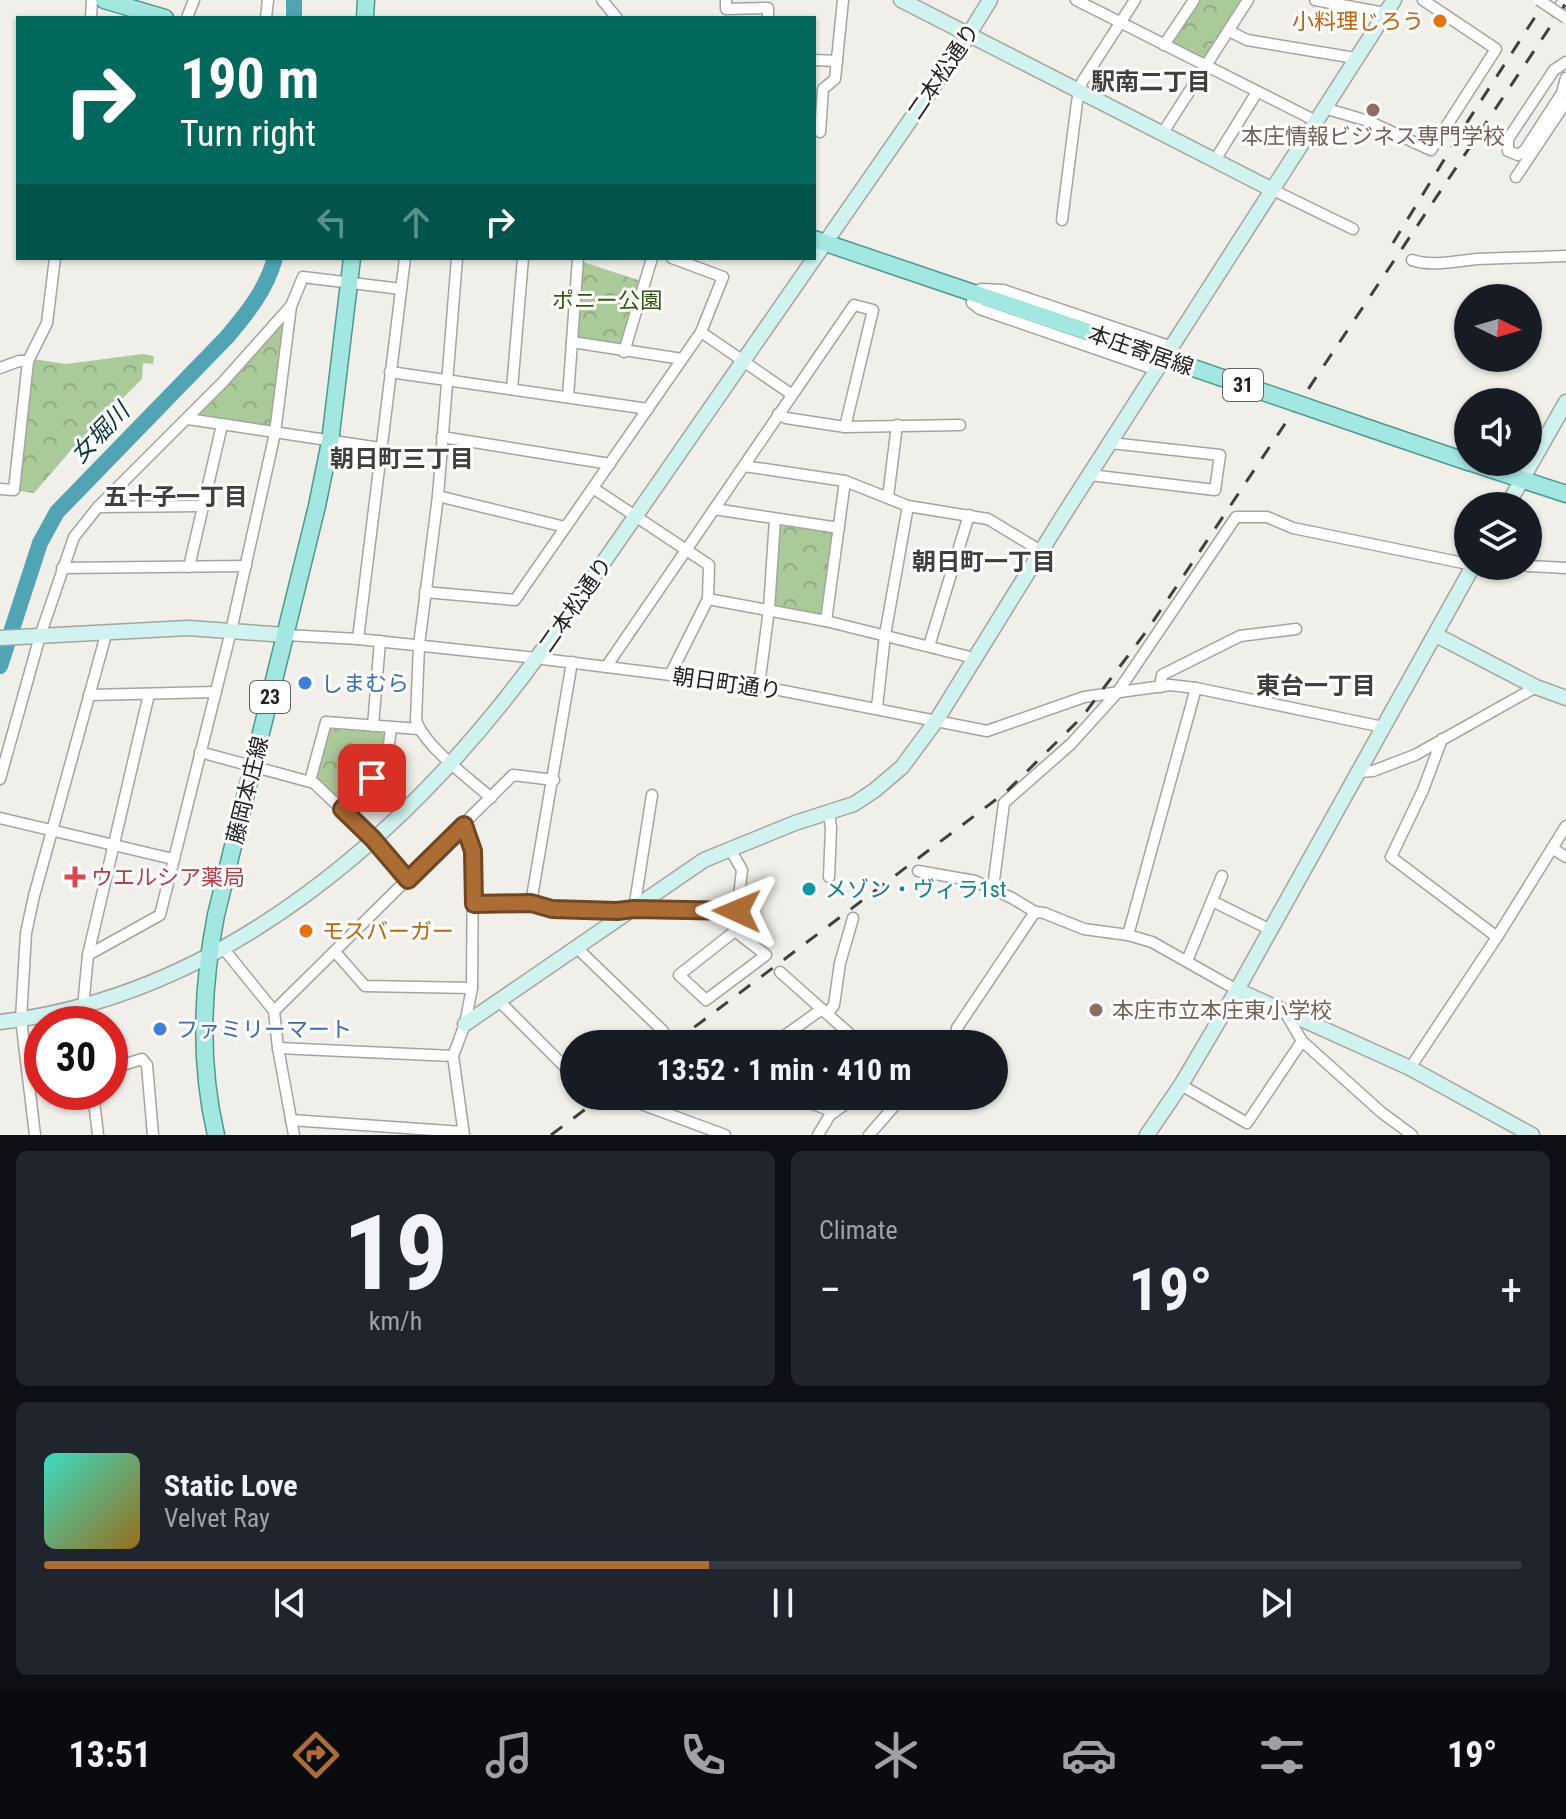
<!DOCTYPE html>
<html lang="en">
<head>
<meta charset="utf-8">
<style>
  body { margin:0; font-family:"Roboto Condensed","Noto Sans JP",sans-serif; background:#20242c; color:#f1f3f6; height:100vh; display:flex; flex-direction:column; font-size:30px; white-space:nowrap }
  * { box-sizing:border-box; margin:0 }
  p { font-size:26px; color:#9ea1a6 }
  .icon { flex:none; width:44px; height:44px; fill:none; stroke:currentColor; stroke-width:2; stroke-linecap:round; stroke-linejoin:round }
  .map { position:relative; height:1135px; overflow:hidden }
  .drawer { display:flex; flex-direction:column; gap:16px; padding:16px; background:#0d0f14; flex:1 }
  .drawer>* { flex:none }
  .guide { position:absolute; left:16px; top:16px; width:800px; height:244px; border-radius:0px; box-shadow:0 2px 6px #0004; background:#00695c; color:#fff; overflow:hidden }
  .needle { width:52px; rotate:95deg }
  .buttons { position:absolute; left:1454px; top:284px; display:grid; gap:16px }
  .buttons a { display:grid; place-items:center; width:88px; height:88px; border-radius:50%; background:#171b24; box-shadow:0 2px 6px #0004; font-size:40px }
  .speed { position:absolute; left:24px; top:1006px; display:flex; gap:16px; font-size:40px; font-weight:700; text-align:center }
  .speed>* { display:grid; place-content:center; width:104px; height:104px; border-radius:50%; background:#171b24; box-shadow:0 2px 6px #0004; line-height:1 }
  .speed .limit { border:12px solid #d22; background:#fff; color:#111 }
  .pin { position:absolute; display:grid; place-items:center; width:68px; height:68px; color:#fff; margin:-34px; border-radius:16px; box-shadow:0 4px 12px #0006 }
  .me { position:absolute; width:88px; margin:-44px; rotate:271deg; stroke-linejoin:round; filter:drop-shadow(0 0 6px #0008) }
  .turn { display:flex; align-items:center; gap:28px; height:168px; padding:0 32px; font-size:36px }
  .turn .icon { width:104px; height:104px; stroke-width:2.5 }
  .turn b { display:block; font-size:56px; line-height:68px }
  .lanes { display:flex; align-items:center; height:76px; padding:0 32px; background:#0003; justify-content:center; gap:40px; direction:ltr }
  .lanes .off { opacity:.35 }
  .big { font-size:60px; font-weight:700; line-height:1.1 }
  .drawer .tile { flex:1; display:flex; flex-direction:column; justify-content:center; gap:12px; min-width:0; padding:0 28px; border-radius:12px; background:#20242c }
  .drawer .dial { align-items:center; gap:0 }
  .dial b { font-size:104px; line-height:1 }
  .song { display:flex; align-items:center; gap:24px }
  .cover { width:96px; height:96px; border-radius:12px; background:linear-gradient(135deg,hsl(170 70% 55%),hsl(40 70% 35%)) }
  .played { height:8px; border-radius:4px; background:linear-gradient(90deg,#ac6d34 45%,#363941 45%) }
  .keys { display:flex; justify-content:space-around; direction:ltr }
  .heat { display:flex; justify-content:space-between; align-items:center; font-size:44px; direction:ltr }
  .drawer .tiles { flex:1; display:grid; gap:16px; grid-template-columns:1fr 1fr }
  .tile:last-child { grid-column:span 2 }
  .trip { position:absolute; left:560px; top:1030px; width:448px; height:80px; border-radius:40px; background:#171b24; box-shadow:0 2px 6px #0004; font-weight:700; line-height:80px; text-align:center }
  .dock { display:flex; height:128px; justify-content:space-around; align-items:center; background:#090b0e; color:#9ea1a6 }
  .dock .icon { width:56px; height:56px }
  .dock .current { color:#ac6d34 }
  .dock b { font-size:36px; color:#f1f3f6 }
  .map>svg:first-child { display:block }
</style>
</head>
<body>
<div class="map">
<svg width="1566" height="1135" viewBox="0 0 1566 1135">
  <defs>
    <pattern id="forest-crowns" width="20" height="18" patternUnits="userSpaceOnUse" patternTransform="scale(2)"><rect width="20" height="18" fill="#aaca99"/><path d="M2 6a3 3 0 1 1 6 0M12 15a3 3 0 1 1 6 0" fill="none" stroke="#92ad83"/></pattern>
  </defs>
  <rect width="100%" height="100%" fill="#f1efea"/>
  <g fill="url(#forest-crowns)">
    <path d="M 1197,0 L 1244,0 L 1204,61 L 1170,45 L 1171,40 Z"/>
    <path d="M 583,262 L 641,281 L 624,343 L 620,346 L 578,339 L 576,337 Z"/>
    <path d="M 280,326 L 285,327 L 274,423 L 270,426 L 203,418 L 198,414 L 244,368 Z"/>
    <path d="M 143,354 L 154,356 L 153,364 L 143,363 L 142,379 L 72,449 L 34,493 L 19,491 L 33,359 L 66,364 Z"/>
    <path d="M 780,524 L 832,532 L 835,534 L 822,613 L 818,616 L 778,607 L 774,603 Z"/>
    <path d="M 330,726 L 382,731 L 384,735 L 383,760 L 344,801 L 339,801 L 316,781 L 327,729 Z"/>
  </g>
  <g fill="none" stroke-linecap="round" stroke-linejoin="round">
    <g stroke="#51a4b4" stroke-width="16">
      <path d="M 294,18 L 294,0"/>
      <path d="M 0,666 L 40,543 L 57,512 L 227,337 C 248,312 266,290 275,258"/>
    </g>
    <defs>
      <g id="street">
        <path d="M 602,0 L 617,18"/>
        <path d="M 726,0 L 726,9 L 768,8 L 768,18"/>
        <path d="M 1076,0 L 1316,121"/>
        <path d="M 1315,0 L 1385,13"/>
        <path d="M 1556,12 L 1564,0"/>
        <path d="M 188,15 L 194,0"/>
        <path d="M 91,18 L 92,0"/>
        <path d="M 266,18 L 268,0"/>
        <path d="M 1229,31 L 1247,40 L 1355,58"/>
        <path d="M 1164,45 L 1194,0"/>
        <path d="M 814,60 L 837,61"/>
        <path d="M 1566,62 L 1554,70 L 1508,139 L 1508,151 L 1518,155 L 1525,150 L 1562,93 L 1566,78"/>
        <path d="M 1324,108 L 1368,121 L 1431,150 L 1496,49 L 1423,0"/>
        <path d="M 820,132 L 823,89 L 835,79 L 843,0"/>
        <path d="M 1162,134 L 1248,0"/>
        <path d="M 1215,160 L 1257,92"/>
        <path d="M 1516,177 L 1566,102"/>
        <path d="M 1271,189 L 1353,229"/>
        <path d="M 1062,220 L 1077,102 L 1082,82 L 1135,0"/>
        <path d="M 457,258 L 438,496 L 419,645 L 416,720 C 424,746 470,779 491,798"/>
        <path d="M 1412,260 C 1432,267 1456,261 1477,259 L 1566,256"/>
        <path d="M 701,332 L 791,394"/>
        <path d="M 572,342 L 682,359"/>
        <path d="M 624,352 L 652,258"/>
        <path d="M 0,368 L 19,361 L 28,361"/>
        <path d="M 1157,370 L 980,309 L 972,303 L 973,293 L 981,289 L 1003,290 L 1172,347"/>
        <path d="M 390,372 L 648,409"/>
        <path d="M 512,389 L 523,258"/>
        <path d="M 568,397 L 578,258"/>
        <path d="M 778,414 L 786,418 L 845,427 L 960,425"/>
        <path d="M 188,419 L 380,448"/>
        <path d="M 442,437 L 610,464"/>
        <path d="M 744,466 L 845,481 L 908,506 L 988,519 L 1041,551"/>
        <path d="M 1090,475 L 1215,490 L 1220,455 L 1111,443"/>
        <path d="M 593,488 L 709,565 L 708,599 L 670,675"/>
        <path d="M 0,489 L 14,490 L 28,361 L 47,323 L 55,258"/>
        <path d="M 438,496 L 565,527"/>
        <path d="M 888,497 L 897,425"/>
        <path d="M 98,507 L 203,506"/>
        <path d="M 714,509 L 839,528"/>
        <path d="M 1528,566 L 1566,568"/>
        <path d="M 189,567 L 222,425"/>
        <path d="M 62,568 L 246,566"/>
        <path d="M 425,592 L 515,600 L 701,332 L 723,277 L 672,258"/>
        <path d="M 708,599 L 826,621 L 974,658"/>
        <path d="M 826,621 L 845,481"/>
        <path d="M 286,635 L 358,639 L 527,657 L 759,686 L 987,731 L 1084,697 L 1170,685 L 1196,688 L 1383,727"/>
        <path d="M 358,639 L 405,258"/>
        <path d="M 929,646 L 969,515"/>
        <path d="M 606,667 L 854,305 L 873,310 L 845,427"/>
        <path d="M 759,686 L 769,609 L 775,519"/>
        <path d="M 1160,687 L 1162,675 L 1240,636 L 1296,629"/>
        <path d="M 89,695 L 216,692"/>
        <path d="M 877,707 L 885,635 L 908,506"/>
        <path d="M 373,726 L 380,641"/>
        <path d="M 1442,739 L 1423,790 L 1391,857 L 1497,937"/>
        <path d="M 200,752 L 314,783 L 373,839 L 408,880"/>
        <path d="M 1358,772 L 1373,771 L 1415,755 L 1536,687"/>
        <path d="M 0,779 L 40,636 L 74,537 L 98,507 L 223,382 L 289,308"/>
        <path d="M 310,781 L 326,722 L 419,729"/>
        <path d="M 342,809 L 387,762 L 391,728"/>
        <path d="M 0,818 L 173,859"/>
        <path d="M 464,825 L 473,851 L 472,988 L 465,1024 L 453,1056 L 464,1135"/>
        <path d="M 1552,848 L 1566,857"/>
        <path d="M 730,849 L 742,870 L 735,931 L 679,975 L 706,1000 L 766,955 L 735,931"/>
        <path d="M 918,871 L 975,881 L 1012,898 L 1035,912"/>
        <path d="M 829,877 L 831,828 L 829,812"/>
        <path d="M 993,888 L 1004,803 L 1071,744 L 1117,693 L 1236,517 L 1267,517 L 1293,528 L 1468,564"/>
        <path d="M 1212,901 L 1271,930"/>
        <path d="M 531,903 L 572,662"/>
        <path d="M 474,904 L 531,903 L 552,909 L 617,911 L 634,909 L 737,911"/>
        <path d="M 634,909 L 652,795"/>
        <path d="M 1128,935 L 1196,688"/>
        <path d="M 223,948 L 274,1011 L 278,1048 L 294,1135"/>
        <path d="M 577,948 L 663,1031"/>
        <path d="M 336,953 L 365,986 L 472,988"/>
        <path d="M 88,955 L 160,915 L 231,631 L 275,433 L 291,306 L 303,277 L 401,289"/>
        <path d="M 1187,961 L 1222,876"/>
        <path d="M 780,972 L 861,1044"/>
        <path d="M 499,1001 L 574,1076"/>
        <path d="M 274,1011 L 513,775 L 554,780"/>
        <path d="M 1285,1012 L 1302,1041 L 1381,1112 L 1412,1135"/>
        <path d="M 828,1013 L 834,1005 L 840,963 L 853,918"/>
        <path d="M 85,1024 L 83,1007 L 88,955 L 149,694"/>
        <path d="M 773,1044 L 822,1009"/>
        <path d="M 956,1044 L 957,1028 L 1035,912 L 1044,913 L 1084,929 L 1128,935 L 1152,942 L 1237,990"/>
        <path d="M 278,1048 L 453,1056"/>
        <path d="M 1410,1068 L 1497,937 L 1566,826"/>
        <path d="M 110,1069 L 142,1059 L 147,1065 L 153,1135"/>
        <path d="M 1181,1085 L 1247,1123 L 1302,1041"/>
        <path d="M 93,1092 L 98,1135"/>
        <path d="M 792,1096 L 834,1112"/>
        <path d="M 622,1097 L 725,1135"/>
        <path d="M 291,1120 L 463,1132"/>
        <path d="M 35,1135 L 21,1019 L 26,933 L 34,896 L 107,631"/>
        <path d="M 818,1135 L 830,1115 L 857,1096"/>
        <path d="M 869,1135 L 903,1096"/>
      </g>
      <g id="secondary">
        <path d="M 901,0 L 1271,189"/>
        <path d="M 1507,506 L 1566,402"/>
        <path d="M 1436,635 L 1536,687 L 1566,698"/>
        <path d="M 0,638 L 188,628 L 286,635"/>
        <path d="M 1237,990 L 1410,1068 L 1532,1135"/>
        <path d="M 0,1022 C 228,995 414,828 544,648 L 961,47 L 990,0"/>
        <path d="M 465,1024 L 704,860 L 795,823 L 854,804 L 875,790 L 902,767 L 936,721 L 1061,519 L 1394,0"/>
        <path d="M 1147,1135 L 1181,1085 L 1237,990 L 1473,566"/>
      </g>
      <g id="primary">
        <path d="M 104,0 L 165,18"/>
        <path d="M 365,18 L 366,0"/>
        <path d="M 814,239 L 1112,340"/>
        <path d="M 1374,430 L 1468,462"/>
        <path d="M 1469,462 L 1566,494"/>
        <path d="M 216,1135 C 199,1063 202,987 216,915 L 317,506 L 330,442 L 352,258"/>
      </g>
    </defs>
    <use href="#street" stroke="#a5a49f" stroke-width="13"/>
    <use href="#secondary" stroke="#a5a49f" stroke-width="17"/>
    <use href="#primary" stroke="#4e988f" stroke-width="19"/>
    <use href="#street" stroke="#fff" stroke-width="10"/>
    <use href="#secondary" stroke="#d1f3f0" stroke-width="14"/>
    <use href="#primary" stroke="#a3e8e0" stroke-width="16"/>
    <g stroke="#42403e" stroke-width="3" stroke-dasharray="14 14" stroke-linecap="butt">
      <path d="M 1393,243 L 1466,124 L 1546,0"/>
      <path d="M 672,1044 L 1006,792 L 1082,717 L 1148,629 L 1566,3"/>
      <path d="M 551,1135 L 603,1096"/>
    </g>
    <defs>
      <path id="street-bridge" d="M 1539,0 L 1566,18"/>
      <path id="primary-bridge" d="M 1112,340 L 1374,430"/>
    </defs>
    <use href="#street-bridge" stroke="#a5a49f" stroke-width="13" stroke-linecap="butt"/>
    <use href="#primary-bridge" stroke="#4e988f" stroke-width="19" stroke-linecap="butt"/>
    <use href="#street-bridge" stroke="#fff" stroke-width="10"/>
    <use href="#primary-bridge" stroke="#a3e8e0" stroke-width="16"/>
  </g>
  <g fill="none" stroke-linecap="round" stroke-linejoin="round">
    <defs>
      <path id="route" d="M 372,778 L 342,809 L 373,839 L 408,880 L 464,825 L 473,851 L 474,904 L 531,903 L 552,909 L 617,911 L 634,909 L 737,911"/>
    </defs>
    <use href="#route" stroke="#704722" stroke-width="20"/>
    <use href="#route" stroke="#ac6d34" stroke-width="14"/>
  </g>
  <g fill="#e8710a" stroke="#fff" stroke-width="3">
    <circle cx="1440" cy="21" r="8"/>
    <circle cx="306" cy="931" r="8"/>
  </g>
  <g fill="#8d6e63" stroke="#fff" stroke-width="3">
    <circle cx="1373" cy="110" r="8"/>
    <circle cx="1096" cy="1010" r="8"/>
  </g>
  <g fill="#3f7fe0" stroke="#fff" stroke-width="3">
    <circle cx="305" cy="683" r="8"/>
    <circle cx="160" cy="1029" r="8"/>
  </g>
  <path fill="#e0444e" stroke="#fff" stroke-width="3" d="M71 865h8v8h8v8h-8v8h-8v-8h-8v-8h8z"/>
  <circle fill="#0f9aa8" stroke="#fff" stroke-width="3" cx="809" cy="889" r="8"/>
  <g text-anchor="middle" stroke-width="6" stroke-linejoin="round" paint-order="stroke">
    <g fill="#fff" stroke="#646462" stroke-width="2">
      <rect x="1223" y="369" width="40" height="32" rx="6"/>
      <rect x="250" y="681" width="40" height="32" rx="6"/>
    </g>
    <g font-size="20" font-weight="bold" fill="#22211f">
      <text x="1243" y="392">31</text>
      <text x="270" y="704">23</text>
    </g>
    <g font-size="22" fill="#c56008" stroke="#fff" text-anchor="end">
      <text x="1424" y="29">小料理じろう</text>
      <text x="322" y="939" text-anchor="start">モスバーガー</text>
    </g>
    <g font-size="22" fill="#22211f" stroke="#fff">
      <text transform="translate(943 71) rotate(-56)" y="8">二本松通り</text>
      <text transform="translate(1141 350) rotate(19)" y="8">本庄寄居線</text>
      <text transform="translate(575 604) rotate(-55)" y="8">二本松通り</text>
      <text transform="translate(727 683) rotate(8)" y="8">朝日町通り</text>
      <text transform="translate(247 790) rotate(-76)" y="8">藤岡本庄線</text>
    </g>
    <g font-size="22" fill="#785e54" stroke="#fff">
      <text x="1373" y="144">本庄情報ビジネス専門学校</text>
      <text x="1112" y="1018" text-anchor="start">本庄市立本庄東小学校</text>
    </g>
    <g font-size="22" fill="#2f590c" stroke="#fff">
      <text x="607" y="308">ポニー公園</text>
    </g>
    <g font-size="22" fill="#366cbe" stroke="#fff" text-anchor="start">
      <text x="321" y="691">しまむら</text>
      <text x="176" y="1037">ファミリーマート</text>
    </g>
    <g font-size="22" fill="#be3a42" stroke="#fff" text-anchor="start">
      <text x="91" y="885">ウエルシア薬局</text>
    </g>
    <g font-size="22" fill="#0d838f" stroke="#fff" text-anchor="start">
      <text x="825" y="897">メゾン・ヴィラ1st</text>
    </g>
    <g font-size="24" font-weight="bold" fill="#403f3b" stroke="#fff">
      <text x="1151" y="90">駅南二丁目</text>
      <text x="402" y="467">朝日町三丁目</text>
      <text x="176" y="505">五十子一丁目</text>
      <text x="984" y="570">朝日町一丁目</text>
      <text x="1316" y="694">東台一丁目</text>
    </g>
    <g font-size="24" font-style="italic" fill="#0e363e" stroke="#fff">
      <text transform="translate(100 433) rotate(-46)" y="8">女堀川</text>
    </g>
  </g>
</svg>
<div class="buttons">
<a><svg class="needle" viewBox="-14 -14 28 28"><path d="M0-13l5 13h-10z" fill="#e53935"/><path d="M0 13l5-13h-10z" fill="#9ea1a6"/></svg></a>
<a><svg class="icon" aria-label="sound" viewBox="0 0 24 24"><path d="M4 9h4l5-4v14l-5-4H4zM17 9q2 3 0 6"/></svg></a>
<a><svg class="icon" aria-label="layers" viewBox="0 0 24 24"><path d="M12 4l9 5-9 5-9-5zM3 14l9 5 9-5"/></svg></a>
</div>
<div class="speed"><div class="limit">30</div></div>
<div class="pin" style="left:372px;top:778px;background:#d93025"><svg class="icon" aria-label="arrive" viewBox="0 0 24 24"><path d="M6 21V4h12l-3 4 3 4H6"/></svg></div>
<svg class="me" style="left:737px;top:911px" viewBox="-20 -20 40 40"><path d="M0-17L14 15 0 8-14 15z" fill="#ac6d34" stroke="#fff" stroke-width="4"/></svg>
<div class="trip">13:52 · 1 min · 410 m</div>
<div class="guide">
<div class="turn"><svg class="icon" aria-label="right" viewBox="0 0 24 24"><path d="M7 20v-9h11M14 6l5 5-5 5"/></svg><div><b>190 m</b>Turn right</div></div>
<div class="lanes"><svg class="icon off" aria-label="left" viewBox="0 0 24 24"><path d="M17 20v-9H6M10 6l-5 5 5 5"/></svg><svg class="icon off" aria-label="ahead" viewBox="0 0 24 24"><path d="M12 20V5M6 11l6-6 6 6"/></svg><svg class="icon" aria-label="right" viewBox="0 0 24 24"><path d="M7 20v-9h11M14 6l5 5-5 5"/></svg></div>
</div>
</div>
<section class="drawer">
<div class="tiles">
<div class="tile dial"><b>19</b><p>km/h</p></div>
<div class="tile"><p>Climate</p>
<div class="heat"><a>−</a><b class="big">19°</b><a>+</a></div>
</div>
<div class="tile">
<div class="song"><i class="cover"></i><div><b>Static Love</b><p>Velvet Ray</p></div></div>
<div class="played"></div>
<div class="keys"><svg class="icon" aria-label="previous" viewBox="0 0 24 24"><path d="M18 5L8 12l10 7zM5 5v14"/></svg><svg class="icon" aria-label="pause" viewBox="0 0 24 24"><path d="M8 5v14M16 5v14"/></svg><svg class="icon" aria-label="next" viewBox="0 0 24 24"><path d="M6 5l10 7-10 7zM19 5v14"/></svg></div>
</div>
</div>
</section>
<nav class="dock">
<b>13:51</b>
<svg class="icon current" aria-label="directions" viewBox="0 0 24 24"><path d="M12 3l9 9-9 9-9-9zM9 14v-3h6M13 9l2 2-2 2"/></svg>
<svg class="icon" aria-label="music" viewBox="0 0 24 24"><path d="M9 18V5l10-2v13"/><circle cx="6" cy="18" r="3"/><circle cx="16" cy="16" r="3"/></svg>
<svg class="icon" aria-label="phone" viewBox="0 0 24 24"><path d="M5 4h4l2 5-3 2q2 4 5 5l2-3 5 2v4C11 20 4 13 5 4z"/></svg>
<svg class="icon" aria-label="climate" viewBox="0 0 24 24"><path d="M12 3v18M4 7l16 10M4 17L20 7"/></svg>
<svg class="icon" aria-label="car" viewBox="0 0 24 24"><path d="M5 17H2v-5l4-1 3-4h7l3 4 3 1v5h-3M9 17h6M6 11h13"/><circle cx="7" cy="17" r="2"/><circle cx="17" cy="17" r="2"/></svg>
<svg class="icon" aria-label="filters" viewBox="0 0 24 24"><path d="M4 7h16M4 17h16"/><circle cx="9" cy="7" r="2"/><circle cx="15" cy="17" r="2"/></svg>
<b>19°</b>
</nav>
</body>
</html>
